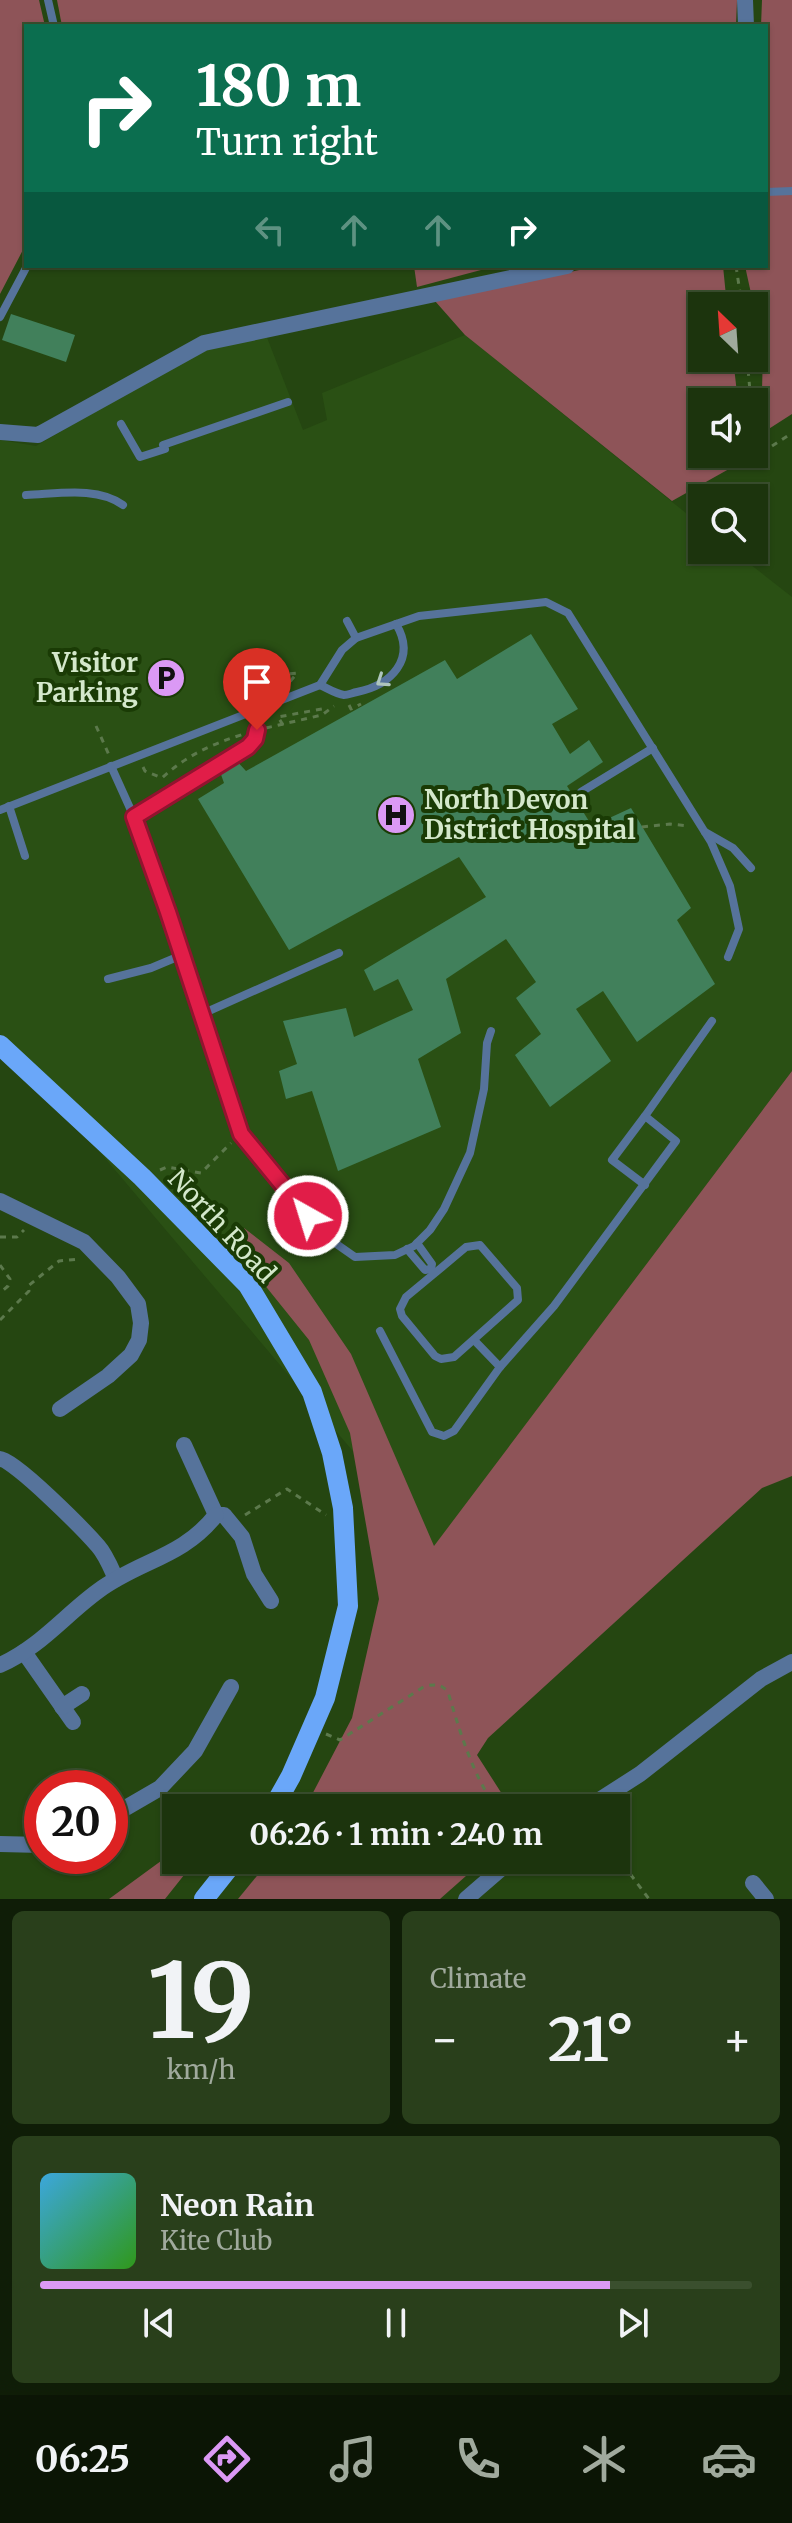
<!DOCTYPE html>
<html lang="en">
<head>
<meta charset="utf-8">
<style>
  body { margin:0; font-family:Merriweather,serif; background:#293f1b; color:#f1f3f6; height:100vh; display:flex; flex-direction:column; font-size:30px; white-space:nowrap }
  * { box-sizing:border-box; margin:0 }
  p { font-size:26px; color:#a0aa9d }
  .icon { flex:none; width:44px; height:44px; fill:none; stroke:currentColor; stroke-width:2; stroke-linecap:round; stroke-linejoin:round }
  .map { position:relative; height:1899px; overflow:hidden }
  .details { display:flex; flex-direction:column; gap:12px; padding:12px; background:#0f1d07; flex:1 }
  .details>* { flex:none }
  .banner { position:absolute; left:24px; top:24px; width:744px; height:244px; border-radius:0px; box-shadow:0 2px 6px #0004,0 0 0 2px #3a4f2e; background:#0b6e4f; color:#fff; overflow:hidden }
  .needle { width:52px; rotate:335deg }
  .tools { position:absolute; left:688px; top:292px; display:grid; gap:16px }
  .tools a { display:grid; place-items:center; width:80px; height:80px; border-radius:0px; background:#1c340d; box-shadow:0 2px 6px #0004,0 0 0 2px #3a4f2e; font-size:40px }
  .speed { position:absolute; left:24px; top:1770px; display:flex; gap:16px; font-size:40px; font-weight:700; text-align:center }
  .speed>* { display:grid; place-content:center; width:104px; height:104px; border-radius:50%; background:#1c340d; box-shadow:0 2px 6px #0004,0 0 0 2px #3a4f2e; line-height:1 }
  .speed .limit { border:12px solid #d22; background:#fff; color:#111 }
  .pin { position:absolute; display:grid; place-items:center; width:68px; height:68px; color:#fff; margin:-82px -34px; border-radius:50% 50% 50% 0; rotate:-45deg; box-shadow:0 0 8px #0007 }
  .pin .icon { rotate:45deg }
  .me { position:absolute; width:88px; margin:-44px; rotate:321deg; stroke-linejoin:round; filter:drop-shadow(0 0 6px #0008) }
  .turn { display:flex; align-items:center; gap:28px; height:168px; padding:0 40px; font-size:36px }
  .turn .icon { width:104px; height:104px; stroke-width:2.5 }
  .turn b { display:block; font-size:56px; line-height:68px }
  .lanes { display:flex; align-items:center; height:76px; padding:0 40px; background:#0003; justify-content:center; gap:40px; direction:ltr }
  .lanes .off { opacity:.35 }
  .big { font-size:60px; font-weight:700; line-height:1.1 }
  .details .card { flex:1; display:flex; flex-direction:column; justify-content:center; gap:12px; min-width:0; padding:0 28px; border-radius:12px; background:#293f1b }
  .details .dial { align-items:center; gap:0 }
  .dial b { font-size:104px; line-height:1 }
  .song { display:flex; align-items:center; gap:24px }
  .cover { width:96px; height:96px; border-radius:12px; background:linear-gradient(135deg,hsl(200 70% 55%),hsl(110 70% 35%)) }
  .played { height:8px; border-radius:4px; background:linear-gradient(90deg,#db99f5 80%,#3a4f2e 80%) }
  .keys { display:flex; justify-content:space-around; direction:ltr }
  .heat { display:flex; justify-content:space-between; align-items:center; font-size:44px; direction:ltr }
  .details .tiles { flex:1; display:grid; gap:12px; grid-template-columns:1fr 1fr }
  .card:last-child { grid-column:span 2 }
  .trip { position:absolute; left:162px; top:1794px; width:468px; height:80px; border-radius:0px; background:#1c340d; box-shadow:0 2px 6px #0004,0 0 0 2px #3a4f2e; font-weight:700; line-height:80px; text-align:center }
  .menu { display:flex; height:128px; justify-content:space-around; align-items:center; background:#0b1505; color:#a0aa9d }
  .menu .icon { width:56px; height:56px }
  .menu .current { color:#db99f5 }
  .menu b { font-size:36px; color:#f1f3f6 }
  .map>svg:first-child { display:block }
</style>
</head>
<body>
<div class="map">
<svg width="792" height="1899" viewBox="0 0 792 1899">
  <rect width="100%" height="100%" fill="#254611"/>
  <path fill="#2a5014" d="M 266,335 L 303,430 L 327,420 L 322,393 L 465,335 L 702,526 L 702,550 L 732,550 L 792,597 L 792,1071 L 434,1547 L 0,1034 L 0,440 L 36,446 L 202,350 Z"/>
  <g fill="#8e5458">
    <path d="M 0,0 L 39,0 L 45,26 L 26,26 L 26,244 L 0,294 Z"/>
    <path d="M 57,0 L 737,0 L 736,26 L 62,26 Z"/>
    <path d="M 762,0 L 792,0 L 792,414 L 761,434 L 763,348 L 745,266 L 766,266 L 766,26 L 761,26 Z"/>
    <path d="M 414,266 L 496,266 L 417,287 Z"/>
    <path d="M 598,266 L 723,266 L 727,306 L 702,306 L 702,358 L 733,358 L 738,402 L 702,402 L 702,454 L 744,454 L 745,460 L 672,501 L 465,335 L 435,301 Z"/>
    <path d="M 792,1071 L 792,1476 L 762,1488 L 488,1738 L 477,1755 L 511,1808 L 305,1808 L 352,1718 L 379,1599 L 350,1433 L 309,1340 L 230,1242 L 244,1228 L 289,1263 L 351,1354 L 434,1546 Z"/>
    <path d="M 176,1850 L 176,1860 L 196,1860 L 165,1899 L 109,1899 Z"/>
    <path d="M 270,1860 L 484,1860 L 440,1899 L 238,1899 Z"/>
  </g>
  <g fill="#41805b">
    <path d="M 11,314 L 75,335 L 66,362 L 2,340 Z"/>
    <path d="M 531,634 L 578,709 L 552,724 L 570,754 L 589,740 L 603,762 L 567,786 L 592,826 L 631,808 L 691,908 L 677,920 L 715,984 L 637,1042 L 603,991 L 576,1009 L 611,1061 L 550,1107 L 515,1055 L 541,1034 L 516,998 L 536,982 L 506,939 L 446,979 L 461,1033 L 418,1059 L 441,1127 L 338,1171 L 312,1091 L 286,1099 L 279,1071 L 297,1064 L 283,1021 L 346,1008 L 354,1037 L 413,1010 L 398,979 L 374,991 L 364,970 L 486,897 L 459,857 L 289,950 L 198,799 L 224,783 L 218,766 L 234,758 L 246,771 L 445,660 L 457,679 Z"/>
  </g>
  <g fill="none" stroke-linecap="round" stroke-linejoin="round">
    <g stroke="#5c794c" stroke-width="3" stroke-dasharray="6 6" stroke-linecap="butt">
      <path d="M 736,266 L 742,306"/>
      <path d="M 747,358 L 751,402"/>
      <path d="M 754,439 L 755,445 L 769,448 L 792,433"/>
      <path d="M 243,666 L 279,675 L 297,673 L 289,683"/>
      <path d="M 279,675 L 283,689"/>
      <path d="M 349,705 L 351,709 L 361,704"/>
      <path d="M 283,725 L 278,717 L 327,708"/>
      <path d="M 96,726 L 109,755"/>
      <path d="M 266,728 L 322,715 L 334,706"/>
      <path d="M 143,767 L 145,771 L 162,778 C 187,755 212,744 244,734"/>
      <path d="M 642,827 L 670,824 L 689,826"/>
      <path d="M 160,1170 L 167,1167 L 201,1173 L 231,1143"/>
      <path d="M 0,1237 L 17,1237 L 24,1230"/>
      <path d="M 0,1265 L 10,1279 L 8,1286 L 0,1293"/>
      <path d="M 0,1320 L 29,1291 L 28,1286 L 59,1261 L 80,1259"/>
      <path d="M 245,1515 L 287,1489 L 326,1515"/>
      <path d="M 326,1734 L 340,1740 L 425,1686 C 436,1684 441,1684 448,1692 C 460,1732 472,1773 496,1808"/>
      <path d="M 616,1855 L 649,1899"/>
    </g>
    <g stroke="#56739b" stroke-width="8">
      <path d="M 48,0 L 54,26"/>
      <path d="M 766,192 L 792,191"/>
      <path d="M 0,317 L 27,266"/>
      <path d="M 121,424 L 140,457 L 165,449"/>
      <path d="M 163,445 L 288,402"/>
      <path d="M 26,495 C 57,494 97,486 123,505"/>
      <path d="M 347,621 L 356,638"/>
      <path d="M 320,685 C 327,688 336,694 344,695 C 348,695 352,693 357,692 C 391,685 417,659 396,624"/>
      <path d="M 111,766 L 134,817 L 168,912 L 241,1134 L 325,1236 L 355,1257 L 395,1255 L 414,1246 L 430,1230 L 444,1209 L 470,1153 L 484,1089 L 487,1043 L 491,1031"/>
      <path d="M 581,792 L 653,748"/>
      <path d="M 9,806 L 25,856"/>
      <path d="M 0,810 L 320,685 L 342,650 L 356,638 L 419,616 L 546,602 L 568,613 L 711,842 L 730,886 L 739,929 L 728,957"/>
      <path d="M 134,817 L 248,747 C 259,735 256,727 251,713"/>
      <path d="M 705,832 L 733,848 L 751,868"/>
      <path d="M 108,979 L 151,968 L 182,955"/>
      <path d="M 202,1014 L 339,953"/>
      <path d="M 645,1116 L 712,1021"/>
      <path d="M 407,1249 L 425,1270 L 431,1269 L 432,1264 L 417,1243"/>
      <path d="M 431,1269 L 435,1273 L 466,1247 L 480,1245 L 517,1288 L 518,1300 L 454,1357 L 441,1359 L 435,1356 L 402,1316 L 400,1309 L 406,1297 L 435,1273"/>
      <path d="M 380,1331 L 432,1432 L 444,1436 L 454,1431 L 500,1367 L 554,1306 L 676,1141 L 645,1116 L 612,1160 L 645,1185"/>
      <path d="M 474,1340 L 500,1367"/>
    </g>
    <g stroke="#56739b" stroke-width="16">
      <path d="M 745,0 L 746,26"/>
      <path d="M 0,432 L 38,435 L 204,343 L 567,266"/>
      <path d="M 0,1201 L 84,1242 L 118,1277 L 138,1304 L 141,1323 L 139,1340 L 131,1355 L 108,1376 L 60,1409"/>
      <path d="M 184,1445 L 216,1515 L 224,1515 L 242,1537 L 254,1574 L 271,1601"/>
      <path d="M 0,1459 C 14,1459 85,1531 98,1546 C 106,1555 111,1568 116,1579"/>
      <path d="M 24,1652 L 73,1722"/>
      <path d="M 0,1665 C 39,1648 65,1615 98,1591 C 140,1560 182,1558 216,1515"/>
      <path d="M 62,1707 L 82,1694"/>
      <path d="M 587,1808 L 640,1774 L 761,1679 L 792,1662"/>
      <path d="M 110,1817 L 160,1788 L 195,1751 L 231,1687"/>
      <path d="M 0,1844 L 42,1845"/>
      <path d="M 753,1883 L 766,1899"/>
      <path d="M 466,1899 L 511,1860"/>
    </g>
    <g stroke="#6aa7f9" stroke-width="20">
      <path d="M 0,1045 L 142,1177 L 248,1285 L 312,1392 L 332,1453 L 343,1508 L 348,1606 L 325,1698 L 291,1776 L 273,1808"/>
      <path d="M 204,1899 L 235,1860"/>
    </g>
  </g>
  <defs><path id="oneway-chevron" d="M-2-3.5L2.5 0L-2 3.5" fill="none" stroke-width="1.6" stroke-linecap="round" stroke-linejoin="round" transform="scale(2)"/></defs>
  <use stroke="#aec5bd" href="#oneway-chevron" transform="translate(382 681) rotate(146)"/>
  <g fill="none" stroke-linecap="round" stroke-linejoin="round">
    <defs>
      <path id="route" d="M 257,730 L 255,739 L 248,747 L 134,817 L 168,912 L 241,1134 L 308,1216"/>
    </defs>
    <use href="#route" stroke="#92132f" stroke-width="20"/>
    <use href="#route" stroke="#e11d48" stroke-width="14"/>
  </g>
  <defs>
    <symbol id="parking-disc" viewBox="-11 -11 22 22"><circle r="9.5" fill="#db99f5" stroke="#1a3b05"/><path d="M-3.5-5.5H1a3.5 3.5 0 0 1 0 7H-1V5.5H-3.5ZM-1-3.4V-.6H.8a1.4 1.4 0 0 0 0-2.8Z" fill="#111"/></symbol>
    <symbol id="hospital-disc" viewBox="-11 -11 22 22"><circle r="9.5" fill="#db99f5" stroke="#1a3b05"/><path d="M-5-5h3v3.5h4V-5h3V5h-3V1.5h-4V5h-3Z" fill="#111"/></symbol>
  </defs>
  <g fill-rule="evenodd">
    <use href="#parking-disc" x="144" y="656" width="44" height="44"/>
    <use href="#hospital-disc" x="374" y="793" width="44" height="44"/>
  </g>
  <g text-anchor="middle" stroke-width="8" stroke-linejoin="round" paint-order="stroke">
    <g font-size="26" font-weight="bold" fill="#d4e8cb" stroke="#1a3b05" text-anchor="end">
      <text x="138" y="672">Visitor<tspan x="138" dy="30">Parking</tspan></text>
      <text x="424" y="809" text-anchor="start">North Devon<tspan x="424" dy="30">District Hospital</tspan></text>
    </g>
    <g font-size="26" fill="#d4e8cb" stroke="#1a3b05">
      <text transform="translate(222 1226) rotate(47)" y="9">North Road</text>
    </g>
  </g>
</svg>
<div class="tools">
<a><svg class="needle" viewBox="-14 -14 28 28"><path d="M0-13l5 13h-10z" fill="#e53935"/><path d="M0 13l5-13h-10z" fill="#a0aa9d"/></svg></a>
<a><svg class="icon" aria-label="sound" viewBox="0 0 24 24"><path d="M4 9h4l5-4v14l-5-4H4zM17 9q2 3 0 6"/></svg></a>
<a><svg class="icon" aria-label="search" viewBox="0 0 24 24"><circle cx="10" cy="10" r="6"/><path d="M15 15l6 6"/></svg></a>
</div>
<div class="speed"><div class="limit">20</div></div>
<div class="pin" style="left:257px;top:730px;background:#d93025"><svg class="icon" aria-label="arrive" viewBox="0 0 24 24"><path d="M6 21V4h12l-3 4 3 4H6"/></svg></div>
<svg class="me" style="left:308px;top:1216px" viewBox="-20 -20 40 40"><circle r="17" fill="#e11d48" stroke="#fff" stroke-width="3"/><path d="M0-11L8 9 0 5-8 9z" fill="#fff"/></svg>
<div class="trip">06:26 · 1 min · 240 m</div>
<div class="banner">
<div class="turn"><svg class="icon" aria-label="right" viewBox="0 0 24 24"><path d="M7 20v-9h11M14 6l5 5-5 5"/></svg><div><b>180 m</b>Turn right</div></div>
<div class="lanes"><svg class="icon off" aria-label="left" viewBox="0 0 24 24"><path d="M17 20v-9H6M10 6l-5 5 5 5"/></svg><svg class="icon off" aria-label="ahead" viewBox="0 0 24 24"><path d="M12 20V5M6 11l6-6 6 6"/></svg><svg class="icon off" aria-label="ahead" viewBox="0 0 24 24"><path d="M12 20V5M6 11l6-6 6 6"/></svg><svg class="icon" aria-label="right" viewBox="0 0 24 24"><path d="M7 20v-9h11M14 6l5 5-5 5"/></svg></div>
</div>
</div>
<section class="details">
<div class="tiles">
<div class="card dial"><b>19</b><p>km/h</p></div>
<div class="card"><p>Climate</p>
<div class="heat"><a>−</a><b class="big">21°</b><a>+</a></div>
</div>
<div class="card">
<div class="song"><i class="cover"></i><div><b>Neon Rain</b><p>Kite Club</p></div></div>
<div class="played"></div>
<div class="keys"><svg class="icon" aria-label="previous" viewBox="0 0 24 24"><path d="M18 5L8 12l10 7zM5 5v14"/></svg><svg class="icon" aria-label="pause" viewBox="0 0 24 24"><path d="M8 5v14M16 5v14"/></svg><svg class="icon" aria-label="next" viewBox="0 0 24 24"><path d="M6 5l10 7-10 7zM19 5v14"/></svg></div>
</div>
</div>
</section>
<nav class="menu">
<b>06:25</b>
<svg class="icon current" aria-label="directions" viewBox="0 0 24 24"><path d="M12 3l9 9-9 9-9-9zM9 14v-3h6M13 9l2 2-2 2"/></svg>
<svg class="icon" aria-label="music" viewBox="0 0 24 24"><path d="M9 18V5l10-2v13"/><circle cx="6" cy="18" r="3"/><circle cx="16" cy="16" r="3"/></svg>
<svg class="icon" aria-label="phone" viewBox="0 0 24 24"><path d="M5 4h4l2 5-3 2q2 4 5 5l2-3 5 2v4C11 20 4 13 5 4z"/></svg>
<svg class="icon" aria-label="climate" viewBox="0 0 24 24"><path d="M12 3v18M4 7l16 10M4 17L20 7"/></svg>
<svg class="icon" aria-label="car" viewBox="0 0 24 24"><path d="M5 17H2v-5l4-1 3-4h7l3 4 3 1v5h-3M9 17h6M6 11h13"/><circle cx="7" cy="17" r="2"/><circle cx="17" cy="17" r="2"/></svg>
</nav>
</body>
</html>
